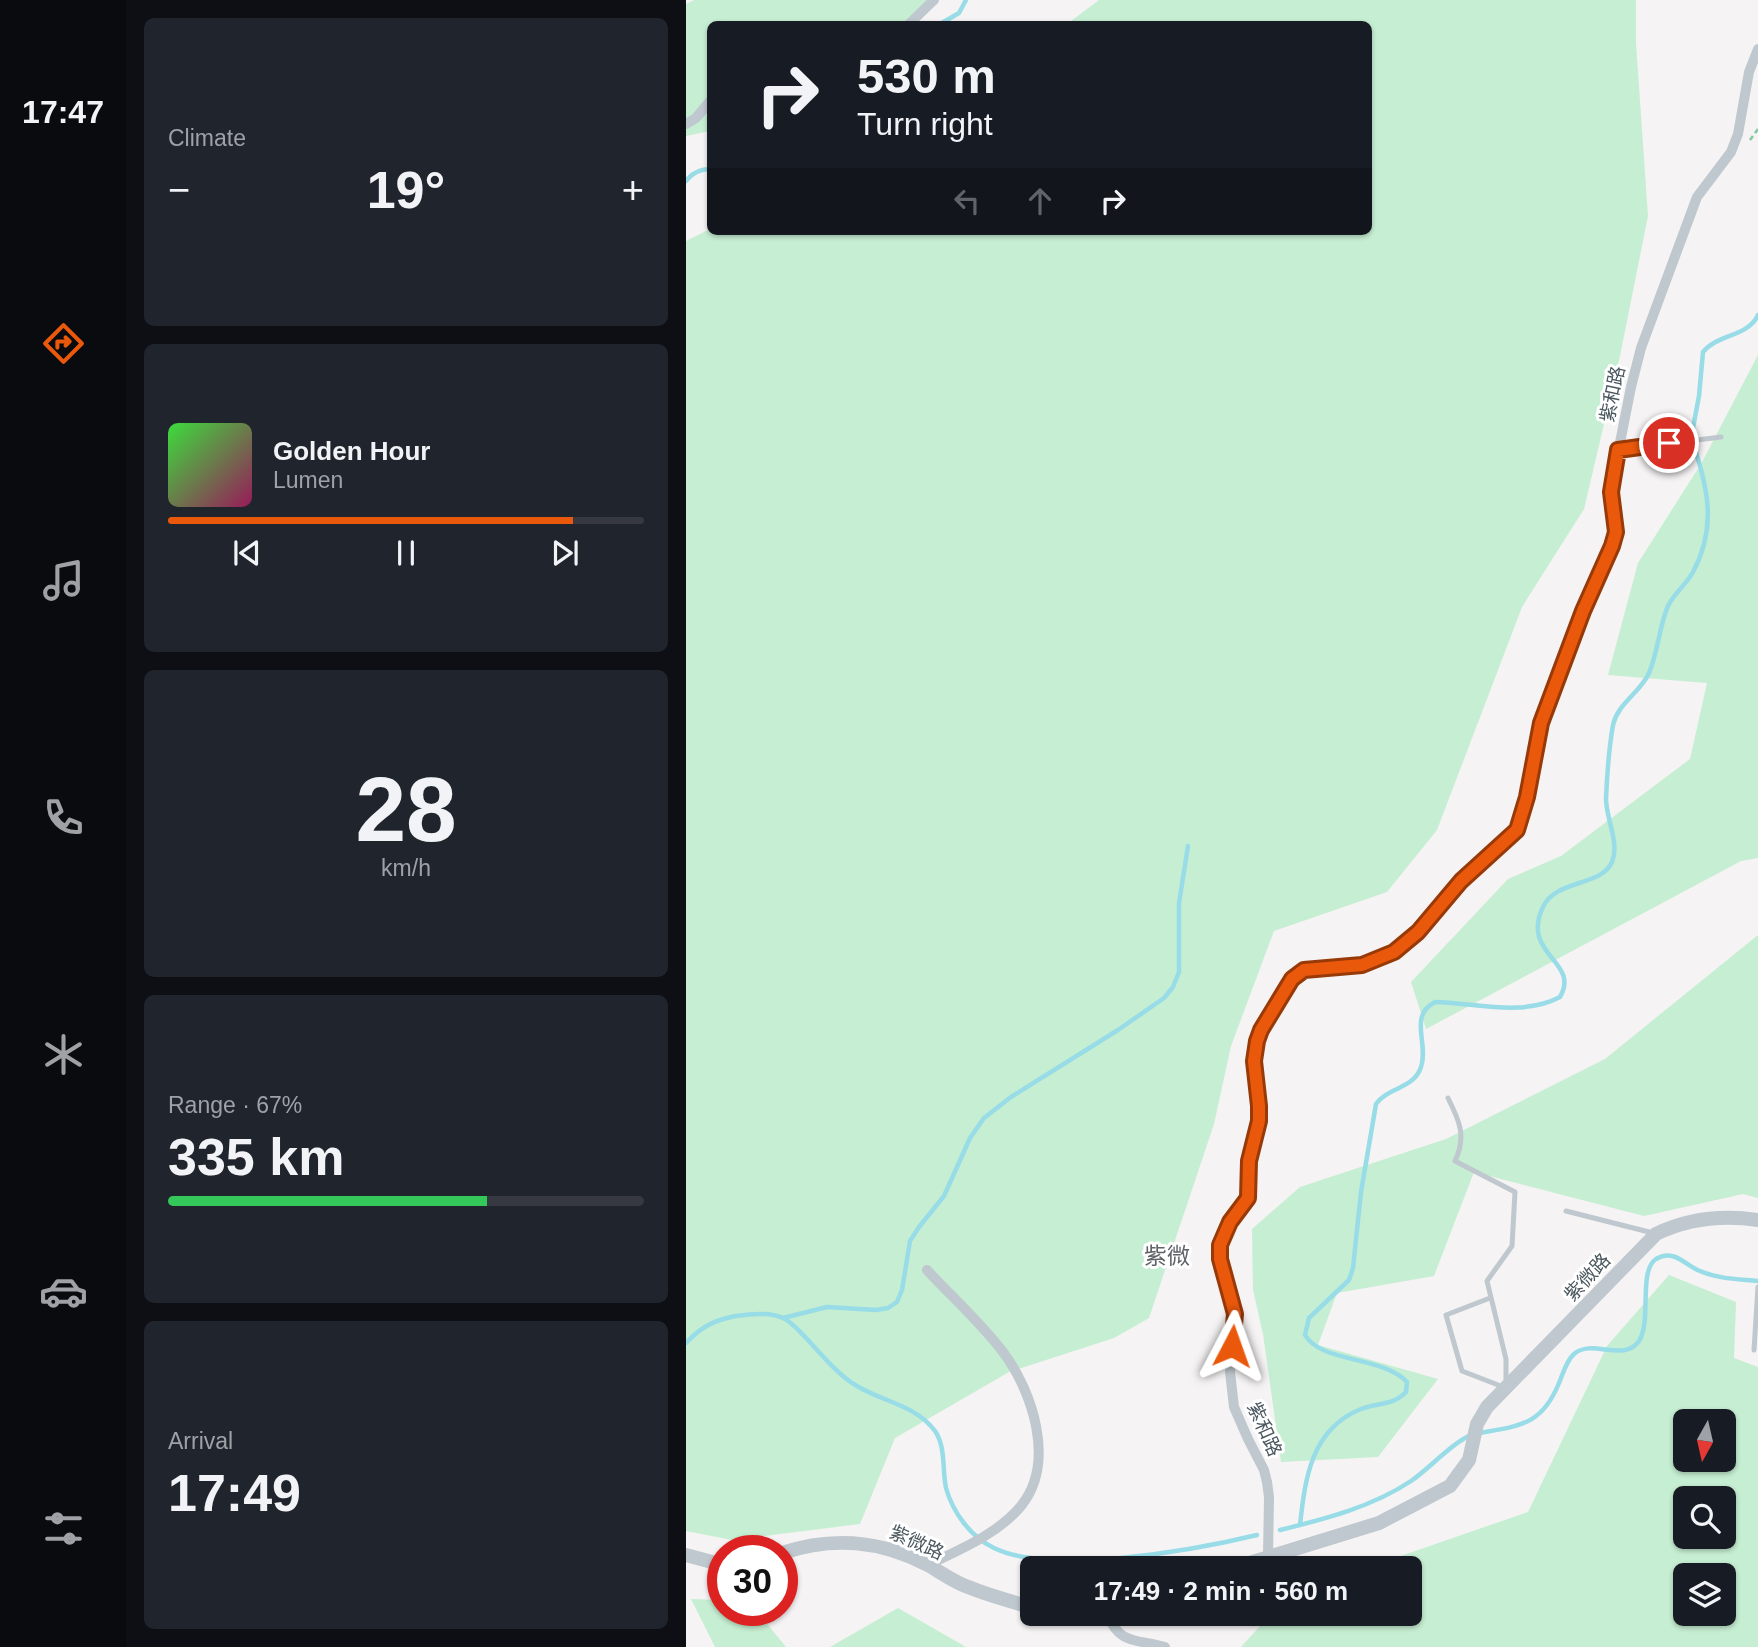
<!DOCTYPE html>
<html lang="en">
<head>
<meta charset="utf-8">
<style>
  body { margin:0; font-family:Helvetica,"Noto Sans TC",sans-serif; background:#20242c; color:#f1f3f6; height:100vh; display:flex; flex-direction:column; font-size:26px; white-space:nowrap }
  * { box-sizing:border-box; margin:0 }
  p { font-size:23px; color:#9ea1a6 }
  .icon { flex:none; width:38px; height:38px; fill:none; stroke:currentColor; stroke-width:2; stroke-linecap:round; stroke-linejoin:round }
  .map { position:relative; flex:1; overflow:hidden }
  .panel { display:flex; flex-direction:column; gap:18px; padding:18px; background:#0d0f14; width:560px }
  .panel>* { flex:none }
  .banner { position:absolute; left:21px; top:21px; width:665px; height:214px; border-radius:10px; box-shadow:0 2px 5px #0004; background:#171b24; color:#f1f3f6; overflow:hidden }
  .needle { width:46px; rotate:188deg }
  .buttons { position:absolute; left:987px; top:1409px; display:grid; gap:14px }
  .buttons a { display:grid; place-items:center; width:63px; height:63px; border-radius:10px; background:#171b24; box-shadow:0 2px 5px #0004; font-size:35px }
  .speed { position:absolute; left:21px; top:1535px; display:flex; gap:14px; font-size:35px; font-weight:700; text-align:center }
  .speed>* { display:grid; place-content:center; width:91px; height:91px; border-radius:50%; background:#171b24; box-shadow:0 2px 5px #0004; line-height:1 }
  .speed .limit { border:10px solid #d22; background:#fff; color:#111 }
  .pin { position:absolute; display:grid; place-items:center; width:60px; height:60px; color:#fff; margin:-30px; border:4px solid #fff; border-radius:50%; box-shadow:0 2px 7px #0007 }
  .me { position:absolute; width:77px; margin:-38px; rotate:4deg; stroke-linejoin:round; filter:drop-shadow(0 0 5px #0008) }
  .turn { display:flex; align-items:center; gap:24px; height:147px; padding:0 35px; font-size:32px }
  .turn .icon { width:91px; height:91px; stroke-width:2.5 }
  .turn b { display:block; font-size:49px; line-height:60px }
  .lanes { display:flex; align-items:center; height:66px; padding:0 35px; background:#0003; justify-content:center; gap:35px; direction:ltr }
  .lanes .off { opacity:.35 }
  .big { font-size:52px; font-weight:600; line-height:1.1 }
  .panel .tile { flex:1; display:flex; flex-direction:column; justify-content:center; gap:10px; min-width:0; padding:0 24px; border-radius:10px; background:#20242c }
  .panel .dial { align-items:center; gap:0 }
  .dial b { font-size:91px; line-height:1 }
  .song { display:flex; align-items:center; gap:21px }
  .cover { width:84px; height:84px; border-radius:10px; background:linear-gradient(135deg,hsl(120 70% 55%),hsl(330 70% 35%)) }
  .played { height:7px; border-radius:4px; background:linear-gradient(90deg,#ea580c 85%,#363941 85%) }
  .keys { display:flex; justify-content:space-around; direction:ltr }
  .heat { display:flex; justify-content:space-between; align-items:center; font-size:38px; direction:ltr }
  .charge { height:10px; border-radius:5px; background:linear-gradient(90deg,#34c759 67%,#363941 0) }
  .trip { position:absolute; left:334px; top:1556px; width:402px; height:70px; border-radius:10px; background:#171b24; box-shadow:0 2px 5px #0004; font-weight:600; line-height:70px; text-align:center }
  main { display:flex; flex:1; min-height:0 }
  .dock { display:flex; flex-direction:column; width:126px; justify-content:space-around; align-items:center; background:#090b0e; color:#9ea1a6 }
  .dock .icon { width:49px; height:49px }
  .dock .selected { color:#ea580c }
  .dock b { font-size:32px; color:#f1f3f6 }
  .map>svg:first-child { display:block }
</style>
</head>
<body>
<main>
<nav class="dock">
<b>17:47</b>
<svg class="icon selected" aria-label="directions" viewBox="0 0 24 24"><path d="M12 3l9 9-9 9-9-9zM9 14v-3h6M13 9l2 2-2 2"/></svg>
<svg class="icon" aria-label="music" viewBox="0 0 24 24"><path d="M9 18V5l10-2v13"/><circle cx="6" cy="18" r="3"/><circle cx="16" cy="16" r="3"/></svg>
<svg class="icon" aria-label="phone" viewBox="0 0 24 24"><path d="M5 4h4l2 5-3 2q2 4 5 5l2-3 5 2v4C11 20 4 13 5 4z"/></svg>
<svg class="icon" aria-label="climate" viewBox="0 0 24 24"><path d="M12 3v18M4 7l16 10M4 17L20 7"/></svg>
<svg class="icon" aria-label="car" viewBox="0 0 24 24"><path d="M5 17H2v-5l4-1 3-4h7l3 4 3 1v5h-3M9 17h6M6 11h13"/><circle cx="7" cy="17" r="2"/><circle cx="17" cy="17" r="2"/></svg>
<svg class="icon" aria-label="filters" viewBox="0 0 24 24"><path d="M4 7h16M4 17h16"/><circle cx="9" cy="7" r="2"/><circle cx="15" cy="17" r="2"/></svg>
</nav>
<section class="panel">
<div class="tile"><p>Climate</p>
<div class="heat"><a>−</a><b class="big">19°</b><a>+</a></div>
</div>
<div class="tile">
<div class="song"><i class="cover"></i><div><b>Golden Hour</b><p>Lumen</p></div></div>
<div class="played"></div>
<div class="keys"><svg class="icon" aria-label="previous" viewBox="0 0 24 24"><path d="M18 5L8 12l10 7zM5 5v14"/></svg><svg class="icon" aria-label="pause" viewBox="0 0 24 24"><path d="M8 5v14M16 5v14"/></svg><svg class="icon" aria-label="next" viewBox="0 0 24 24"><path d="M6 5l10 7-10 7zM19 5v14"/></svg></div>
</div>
<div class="tile dial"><b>28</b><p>km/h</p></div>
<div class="tile"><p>Range · 67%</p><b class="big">335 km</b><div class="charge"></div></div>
<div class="tile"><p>Arrival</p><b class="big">17:49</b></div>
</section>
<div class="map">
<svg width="1072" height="1647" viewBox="0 0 1072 1647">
  <rect width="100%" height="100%" fill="#f5f3f3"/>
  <g fill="#c6eed2" fill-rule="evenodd">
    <path d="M 8,0 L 251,0 L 224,24 L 24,24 L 24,131 L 0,136 L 0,4 Z"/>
    <path d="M 413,0 L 950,0 L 950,43 L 962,216 L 934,356 L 898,509 L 836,607 L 751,830 L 701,892 L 588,931 L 545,1046 L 528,1124 L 463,1318 L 428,1338 L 323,1372 L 209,1438 L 174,1524 L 46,1540 L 0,1531 L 0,241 L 24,229 L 24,231 L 682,231 L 682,24 L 381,24 Z"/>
    <path d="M 1072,355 L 1072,858 L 1055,861 L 740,1029 L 725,982 L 822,879 L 875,856 L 1004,759 L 1021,683 L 922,675 L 952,563 L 1015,464 Z"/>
    <path d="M 1072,935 L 1072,1198 L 1057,1194 L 958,1216 L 788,1172 L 748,1276 L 651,1293 L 632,1345 L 752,1379 L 692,1457 L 595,1462 L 577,1334 L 567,1290 L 566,1229 L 614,1187 L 760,1139 L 919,1059 Z"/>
    <path d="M 983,1275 L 1050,1302 L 1048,1358 L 1072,1367 L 1072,1647 L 555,1647 L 585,1614 L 724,1614 L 724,1568 L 680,1568 L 842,1512 L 921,1346 ZM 1038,1421 L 1038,1460 L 999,1460 L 999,1421 ZM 1038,1498 L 1038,1536 L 999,1536 L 999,1498 ZM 1038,1575 L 1038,1614 L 999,1614 L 999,1575 Z"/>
    <path d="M 5,1599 L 37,1600 L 37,1610 L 70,1610 L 100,1647 L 29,1647 Z"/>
    <path d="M 212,1608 L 280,1647 L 144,1647 Z"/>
  </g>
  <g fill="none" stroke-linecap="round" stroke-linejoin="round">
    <g stroke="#97dce7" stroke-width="4.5">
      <path d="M 254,24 L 273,13 L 280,0"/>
      <path d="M 0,181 C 6,173 15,169 24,169"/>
      <path d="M 1006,433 L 1013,396 L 1017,352 C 1031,334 1062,337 1072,315"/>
      <path d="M 97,1318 L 141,1307 L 190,1310 L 202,1308 L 211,1302 L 216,1290 L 224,1241 L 233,1227 L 258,1196 L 284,1138 L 298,1118 L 325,1097 L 432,1030 L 478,998 L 487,987 L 493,972 L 493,903 L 502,846"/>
      <path d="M 0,1343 C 15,1327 28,1320 50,1316 C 63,1314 85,1312 97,1318 C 106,1322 114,1332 121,1339 C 136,1355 152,1375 171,1386 C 197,1402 230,1405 249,1431 C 260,1447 256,1469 260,1488 C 267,1513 285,1537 308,1548 C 365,1576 509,1550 571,1535"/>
      <path d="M 793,1433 C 834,1426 856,1425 873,1383 C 877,1374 880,1361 888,1354 C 906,1338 938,1363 953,1341 C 966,1321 952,1271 970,1259 C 988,1248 1000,1266 1014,1271 C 1032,1279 1053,1279 1072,1281"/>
      <path d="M 614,1525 C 619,1479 625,1429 675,1409 C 691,1403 708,1405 720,1392 L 721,1382 C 697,1356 635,1363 619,1335 L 623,1318 L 663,1280 L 667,1268 L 675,1192 L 690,1104 C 702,1087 728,1089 735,1067 C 743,1043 722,1016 749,1002 C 791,1003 836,1017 874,997 C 895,961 834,955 857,907 C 870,879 915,887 926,862 C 934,844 920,818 920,799 C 921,775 923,748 927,725 C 932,703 954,693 963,673 C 972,652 973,627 982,606 C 988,593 1000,585 1007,572 C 1031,527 1022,488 1007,443"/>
      <path d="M 594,1530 C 639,1519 686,1507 725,1481 C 743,1469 767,1442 785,1435"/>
    </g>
    <path stroke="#80caa0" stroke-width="2.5" stroke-dasharray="5 3.5" stroke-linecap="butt" d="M 1064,140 L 1072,129"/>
    <g stroke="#bfc8ce" stroke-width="5">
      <path d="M 932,450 L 1035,437"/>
      <path d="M 762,1098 C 773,1120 781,1136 769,1161 L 829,1192 L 826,1246 L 801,1281 L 820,1359 L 820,1388 L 776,1371 L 760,1315 L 804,1298"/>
      <path d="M 880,1211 L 967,1233"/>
      <path d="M 1068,1350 L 1072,1287"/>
    </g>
    <g stroke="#bfc8ce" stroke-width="10">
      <path d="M 223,24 L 248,0"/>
      <path d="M 0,124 L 10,118 L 24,101"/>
      <path d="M 241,1270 C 266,1297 295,1323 317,1352 C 347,1392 370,1463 335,1506 C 312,1534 273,1550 242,1565"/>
      <path d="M 582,1556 L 583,1497 L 581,1482 L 578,1470 L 562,1439 L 548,1407 L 544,1372 L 549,1327 L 549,1314 L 533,1251 L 539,1231 L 562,1198 L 562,1170 L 573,1121 L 573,1106 L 567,1061 L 571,1041 L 586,1011 L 606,979 L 612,973 L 625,969 L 676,965 L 708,952 L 731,932 L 775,881 L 831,830 L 841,797 L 855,723 L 897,611 L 926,546 L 930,532 L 926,483 L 945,387 L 955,348 L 1011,197 L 1045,152 L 1052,134 L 1063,72 L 1072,49"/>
      <path d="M 422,1615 C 433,1645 452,1639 479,1647"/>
    </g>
    <g stroke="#bfc8ce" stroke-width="14">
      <path d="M 96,1553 C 147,1536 194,1540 242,1565 C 256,1573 269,1583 285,1588 C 304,1596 326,1601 346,1608"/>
      <path d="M 0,1555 L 37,1565"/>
      <path d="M 547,1568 L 693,1523 L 764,1486 L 783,1460 L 791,1424 L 801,1407 L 970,1234 C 1003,1218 1037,1215 1072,1220"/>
      <path d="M 365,1614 C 385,1620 405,1621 425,1614"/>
    </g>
  </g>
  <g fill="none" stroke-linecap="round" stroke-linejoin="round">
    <defs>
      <path id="route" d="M 546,1346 L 549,1314 L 534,1259 L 534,1245 L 544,1222 L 562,1198 L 563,1161 L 573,1121 L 573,1106 L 568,1061 L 571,1041 L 575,1030 L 606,979 L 618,970 L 676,965 L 708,952 L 732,932 L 775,881 L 831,830 L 841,797 L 855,723 L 897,611 L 926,546 L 930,532 L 925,492 L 932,450 L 983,443"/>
    </defs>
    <use href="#route" stroke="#983908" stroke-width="18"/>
    <use href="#route" stroke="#ea580c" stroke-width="12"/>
  </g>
  <g text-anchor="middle" stroke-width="6" stroke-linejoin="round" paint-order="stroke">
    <g font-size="19" fill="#4b575f" stroke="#fff">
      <text transform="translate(926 394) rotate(-78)" y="7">紫和路</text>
      <text transform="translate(901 1277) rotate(-47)" y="7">紫微路</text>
      <text transform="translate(579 1429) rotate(66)" y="7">紫和路</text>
      <text transform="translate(231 1542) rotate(24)" y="7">紫微路</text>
    </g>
    <g font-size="23" fill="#5f6367" stroke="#fff">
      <text x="481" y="1264">紫微</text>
    </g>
  </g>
</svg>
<div class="buttons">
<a><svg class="needle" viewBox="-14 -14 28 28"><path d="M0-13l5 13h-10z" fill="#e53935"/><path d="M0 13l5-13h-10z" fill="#9ea1a6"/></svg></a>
<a><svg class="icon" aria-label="search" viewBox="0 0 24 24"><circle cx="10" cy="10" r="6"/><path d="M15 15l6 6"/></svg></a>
<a><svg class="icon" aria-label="layers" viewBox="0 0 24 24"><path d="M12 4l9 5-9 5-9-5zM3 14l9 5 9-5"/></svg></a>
</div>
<div class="speed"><div class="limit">30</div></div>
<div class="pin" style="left:983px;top:443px;background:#d93025"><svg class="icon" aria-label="arrive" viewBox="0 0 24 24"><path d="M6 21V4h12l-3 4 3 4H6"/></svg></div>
<svg class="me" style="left:546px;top:1346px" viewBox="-20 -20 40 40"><path d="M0-17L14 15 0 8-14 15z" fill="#ea580c" stroke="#fff" stroke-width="4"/></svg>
<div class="trip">17:49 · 2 min · 560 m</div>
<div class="banner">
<div class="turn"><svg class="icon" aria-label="right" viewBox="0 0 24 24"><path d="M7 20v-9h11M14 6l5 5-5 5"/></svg><div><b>530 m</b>Turn right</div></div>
<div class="lanes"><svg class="icon off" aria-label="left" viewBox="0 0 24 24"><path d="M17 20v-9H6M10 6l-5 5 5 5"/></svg><svg class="icon off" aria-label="ahead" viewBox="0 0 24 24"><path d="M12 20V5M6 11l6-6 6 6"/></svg><svg class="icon" aria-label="right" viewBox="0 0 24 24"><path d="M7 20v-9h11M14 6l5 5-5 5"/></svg></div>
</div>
</div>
</main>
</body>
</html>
